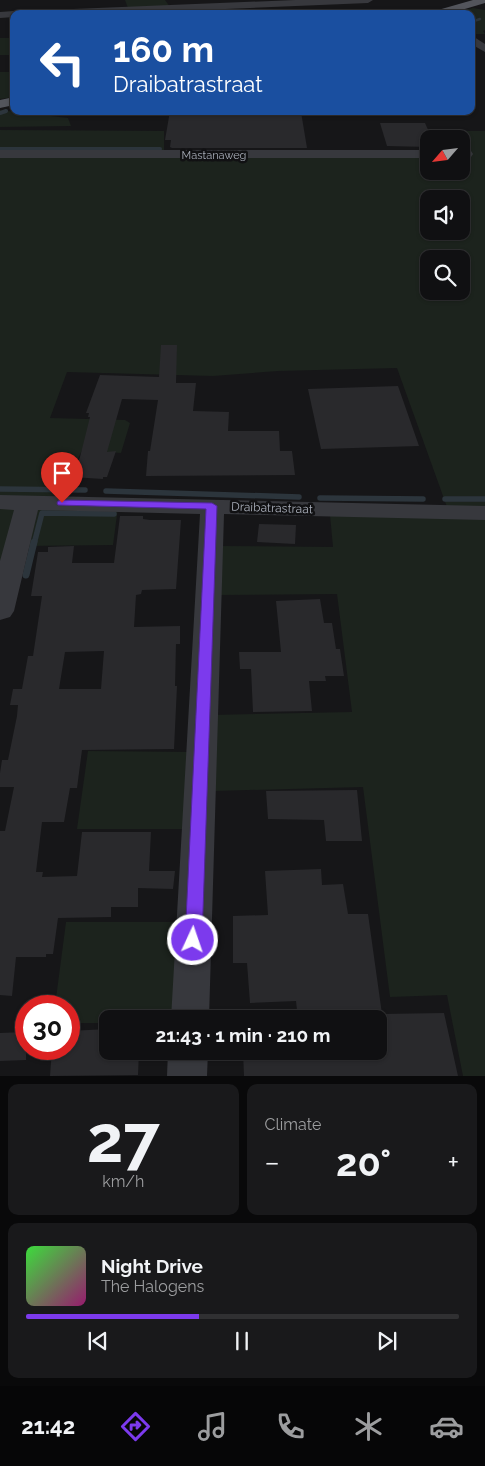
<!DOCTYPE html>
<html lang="en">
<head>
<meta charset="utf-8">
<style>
  body { margin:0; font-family:Raleway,sans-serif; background:#19191b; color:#f1f3f6; height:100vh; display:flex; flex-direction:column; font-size:19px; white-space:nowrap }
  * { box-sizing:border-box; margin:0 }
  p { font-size:16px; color:#9c9d9f }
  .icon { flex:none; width:28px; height:28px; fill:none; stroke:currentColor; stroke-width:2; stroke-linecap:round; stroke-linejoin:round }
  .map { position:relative; height:1076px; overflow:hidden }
  .side { display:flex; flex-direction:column; gap:8px; padding:8px; background:#09090a; flex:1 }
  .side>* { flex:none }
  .top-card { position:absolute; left:10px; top:10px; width:465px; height:105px; border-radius:10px; box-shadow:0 1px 4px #0004,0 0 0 1px #303032; background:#1a4fa0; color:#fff; overflow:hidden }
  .needle { width:32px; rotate:242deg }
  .controls { position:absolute; left:420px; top:130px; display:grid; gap:10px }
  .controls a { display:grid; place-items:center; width:50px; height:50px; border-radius:10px; background:#101012; box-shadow:0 1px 4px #0004,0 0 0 1px #303032; font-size:25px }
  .speed { position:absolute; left:15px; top:995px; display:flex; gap:10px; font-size:25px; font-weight:700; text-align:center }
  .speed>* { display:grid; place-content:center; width:65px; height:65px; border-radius:50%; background:#101012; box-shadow:0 1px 4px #0004,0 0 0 1px #303032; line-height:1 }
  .speed .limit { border:8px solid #d22; background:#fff; color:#111 }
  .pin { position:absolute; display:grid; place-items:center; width:42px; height:42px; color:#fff; margin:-51px -21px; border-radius:50% 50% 50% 0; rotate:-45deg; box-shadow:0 0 5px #0007 }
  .pin .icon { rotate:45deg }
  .me { position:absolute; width:55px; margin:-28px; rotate:3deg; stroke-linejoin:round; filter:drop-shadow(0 0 4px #0008) }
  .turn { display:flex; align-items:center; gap:18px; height:105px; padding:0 20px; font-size:22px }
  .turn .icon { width:65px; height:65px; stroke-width:2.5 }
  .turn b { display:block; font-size:35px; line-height:42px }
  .big { font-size:38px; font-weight:700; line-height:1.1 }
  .side .card { flex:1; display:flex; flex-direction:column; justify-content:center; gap:8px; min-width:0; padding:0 18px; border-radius:10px; background:#19191b }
  .side .dial { align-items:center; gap:0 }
  .dial b { font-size:65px; line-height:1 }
  .song { display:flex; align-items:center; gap:15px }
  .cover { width:60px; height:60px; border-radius:8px; background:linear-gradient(135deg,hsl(120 70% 55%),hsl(320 70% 35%)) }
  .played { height:5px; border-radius:2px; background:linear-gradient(90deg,#7c3aed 40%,#303032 40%) }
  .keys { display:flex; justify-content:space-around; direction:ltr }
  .heat { display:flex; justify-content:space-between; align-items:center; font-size:28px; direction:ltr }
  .side .tiles { flex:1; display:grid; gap:8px; grid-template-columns:1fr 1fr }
  .card:last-child { grid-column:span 2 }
  .trip { position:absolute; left:99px; top:1010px; width:288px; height:50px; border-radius:10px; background:#101012; box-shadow:0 1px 4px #0004,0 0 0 1px #303032; font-weight:700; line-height:50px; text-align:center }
  .tab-bar { display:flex; height:80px; justify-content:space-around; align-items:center; background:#060607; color:#9c9d9f }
  .tab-bar .icon { width:35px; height:35px }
  .tab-bar .active { color:#7c3aed }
  .tab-bar b { font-size:22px; color:#f1f3f6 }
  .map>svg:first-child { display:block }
</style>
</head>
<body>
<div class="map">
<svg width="485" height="1076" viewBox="0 0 485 1076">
  <rect width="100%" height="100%" fill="#161618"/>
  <g fill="#1c231d" fill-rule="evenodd">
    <path d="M 125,0 L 165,0 L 170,7 L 128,8 Z"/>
    <path d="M 473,8 L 485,10 L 485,30 L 483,31 L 485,34 L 471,34 L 471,14 L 451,14 Z"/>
    <rect x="0" y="38" width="14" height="17"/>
    <path d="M 0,72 L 14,72 L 14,97 L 0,99 Z"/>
    <path d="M 0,110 L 68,118 L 71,126 L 0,127 Z"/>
    <path d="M 0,130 L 164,131 L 164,153 L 0,153 Z"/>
    <path d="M 457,131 L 485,131 L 485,508 L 447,507 L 397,368 L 278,371 L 213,376 L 67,372 L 50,418 L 125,420 L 130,423 L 121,453 L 82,450 L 60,498 L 0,497 L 0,156 L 429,156 L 429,171 L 461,171 L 461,156 L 472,156 ZM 429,199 L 461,199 L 461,231 L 429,231 ZM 429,259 L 461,259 L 461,291 L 429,291 Z"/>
    <path d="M 0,504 L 16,510 L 0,580 Z"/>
    <path d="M 118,507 L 113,545 L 25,546 L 35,510 Z"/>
    <path d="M 330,515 L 485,518 L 485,1076 L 463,1076 L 447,995 L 390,997 L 363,787 L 213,791 L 211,715 L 352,712 L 337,594 L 216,595 L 219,546 L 333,547 Z"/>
    <path d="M 88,751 L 192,752 L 188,829 L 77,829 Z"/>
    <path d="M 66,922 L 179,922 L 175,1019 L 108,1019 L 107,1023 L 69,1023 L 69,1006 L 55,1006 Z"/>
  </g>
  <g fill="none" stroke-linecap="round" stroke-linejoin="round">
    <path stroke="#2c353c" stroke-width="2.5" d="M 471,22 L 480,19"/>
    <g stroke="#2c353c" stroke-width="4">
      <path d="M 0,113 L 6,111"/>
      <path d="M 0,149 L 160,149"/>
    </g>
    <g stroke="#2c353c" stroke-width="5.5">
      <path d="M 0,489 L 85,490"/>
      <path d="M 106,491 L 299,497"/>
      <path d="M 320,498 L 423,499"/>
      <path d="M 445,499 L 485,499"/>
      <path d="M 34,544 L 42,513 L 114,514"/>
    </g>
    <path stroke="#2c353c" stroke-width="7" d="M 26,575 L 34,542"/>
  </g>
  <g fill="#29292c" fill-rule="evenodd">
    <path d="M 170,111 L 301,112 L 307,148 L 172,148 L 170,147 L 171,140 L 165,140 Z"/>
    <path d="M 380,123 L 425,123 L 429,132 L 429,147 L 387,146 Z"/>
    <path d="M 161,345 L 177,345 L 176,383 L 196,383 L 193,411 L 229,412 L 228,431 L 279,431 L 280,451 L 292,451 L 295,475 L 146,476 L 148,451 L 150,451 L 158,400 L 122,399 L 107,452 L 116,451 L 107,477 L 103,477 L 103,479 L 72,477 L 80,457 L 90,417 L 88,417 L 89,413 L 86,413 L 100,375 L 159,377 Z"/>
    <path d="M 398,386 L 419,446 L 321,449 L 308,389 Z"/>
    <path d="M 120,516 L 143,516 L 143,519 L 150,520 L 181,520 L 176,589 L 142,590 L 141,594 L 136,595 L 134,627 L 180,626 L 180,644 L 176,644 L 175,686 L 177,686 L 174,749 L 82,750 L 77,788 L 70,788 L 64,822 L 42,822 L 36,872 L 43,872 L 42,877 L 77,876 L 82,832 L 151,832 L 149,871 L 175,871 L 173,889 L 138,888 L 138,907 L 111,907 L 111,917 L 58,918 L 53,954 L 46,954 L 46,957 L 16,957 L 12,996 L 0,995 L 0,831 L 5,831 L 14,787 L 0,787 L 0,773 L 2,760 L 8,760 L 17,716 L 18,705 L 10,705 L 13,689 L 22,689 L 28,656 L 33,656 L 42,596 L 31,596 L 38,552 L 48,552 L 48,547 L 74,546 L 72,563 L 114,563 ZM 104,651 L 101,689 L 59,689 L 65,652 Z"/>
    <path d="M 259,524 L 296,525 L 295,544 L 257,542 Z"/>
    <path d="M 320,599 L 324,623 L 332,623 L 336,649 L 340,649 L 344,676 L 325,676 L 326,681 L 309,681 L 312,711 L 253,712 L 251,669 L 240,669 L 239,652 L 281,652 L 276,601 Z"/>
    <path d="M 357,790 L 362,841 L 326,841 L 324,820 L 268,819 L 266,791 Z"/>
    <path d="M 321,869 L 322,885 L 343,884 L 348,914 L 368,914 L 382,1014 L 444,1013 L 458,1076 L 244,1076 L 243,1051 L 378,1051 L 378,1019 L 298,1019 L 296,1001 L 250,1003 L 247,963 L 233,963 L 233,916 L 268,915 L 265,871 Z"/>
    <path d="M 108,1029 L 108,1051 L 139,1051 L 138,1075 L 50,1076 L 52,1049 L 69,1049 L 69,1031 Z"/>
    <path d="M 26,1032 L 26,1060 L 0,1061 L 0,1033 Z"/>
  </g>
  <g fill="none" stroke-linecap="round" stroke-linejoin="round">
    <g fill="#37383d" fill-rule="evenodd">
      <path d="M 295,0 L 373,0 L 368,3 L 105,14 L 19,14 L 24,11 Z"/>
      <path d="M 14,11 L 19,14 L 14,14 L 14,17 L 0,18 L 0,12 Z"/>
      <path d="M 471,35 L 485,44 L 485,52 L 471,44 Z"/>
      <rect x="0" y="150" width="429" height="8"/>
      <path d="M 461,150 L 471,151 L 473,154 L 471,157 L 461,158 Z"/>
      <path d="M 0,495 L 485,506 L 485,520 L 224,514 L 209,1019 L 171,1019 L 200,514 L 38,510 L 14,611 L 10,617 L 0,620 L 0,561 L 14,510 L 0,509 Z"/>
      <path d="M 168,1051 L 208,1051 L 207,1076 L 167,1076 Z"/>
    </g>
    <g fill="#53555c" fill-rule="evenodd">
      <path d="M 473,0 L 485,0 L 485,3 L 448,14 L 430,14 L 431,12 Z"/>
      <path d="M 14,97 L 14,105 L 0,108 L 0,100 Z"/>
    </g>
  </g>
  <path fill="#7c3aed" stroke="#51269a" d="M 62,500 L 212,503 L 217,506 L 202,940 L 199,945 L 193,947 L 187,945 L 185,940 L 206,509 L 58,505 L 57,503 L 58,501 Z"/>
  <g text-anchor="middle" stroke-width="5" stroke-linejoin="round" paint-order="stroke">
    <g font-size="11" fill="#a8adb8" stroke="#111113">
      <text x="214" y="159">Mastanaweg</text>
    </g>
    <g font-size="12" fill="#a8adb8" stroke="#111113">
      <text transform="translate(272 508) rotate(2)" y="4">Draibatrastraat</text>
    </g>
  </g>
</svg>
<div class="controls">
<a><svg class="needle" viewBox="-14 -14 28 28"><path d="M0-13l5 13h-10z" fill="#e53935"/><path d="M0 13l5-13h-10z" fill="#9c9d9f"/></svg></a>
<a><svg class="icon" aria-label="sound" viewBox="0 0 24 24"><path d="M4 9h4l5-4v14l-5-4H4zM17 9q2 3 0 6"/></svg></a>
<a><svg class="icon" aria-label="search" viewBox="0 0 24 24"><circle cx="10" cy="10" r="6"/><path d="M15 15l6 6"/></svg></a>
</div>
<div class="speed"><div class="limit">30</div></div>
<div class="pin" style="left:62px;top:503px;background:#d93025"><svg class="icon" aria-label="arrive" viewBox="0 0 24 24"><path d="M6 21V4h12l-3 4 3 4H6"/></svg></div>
<svg class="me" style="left:193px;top:940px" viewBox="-20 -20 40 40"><circle r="17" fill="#7c3aed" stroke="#fff" stroke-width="3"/><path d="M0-11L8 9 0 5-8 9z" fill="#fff"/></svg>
<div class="trip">21:43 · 1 min · 210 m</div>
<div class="top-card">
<div class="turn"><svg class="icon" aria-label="left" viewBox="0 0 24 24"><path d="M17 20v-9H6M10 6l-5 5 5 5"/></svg><div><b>160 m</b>Draibatrastraat</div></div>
</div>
</div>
<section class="side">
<div class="tiles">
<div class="card dial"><b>27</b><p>km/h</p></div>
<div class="card"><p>Climate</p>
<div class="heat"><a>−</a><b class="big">20°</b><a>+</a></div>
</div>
<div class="card">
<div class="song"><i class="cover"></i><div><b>Night Drive</b><p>The Halogens</p></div></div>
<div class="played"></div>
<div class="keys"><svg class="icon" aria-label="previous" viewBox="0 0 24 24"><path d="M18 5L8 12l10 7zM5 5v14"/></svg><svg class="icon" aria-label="pause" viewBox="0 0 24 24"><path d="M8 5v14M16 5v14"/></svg><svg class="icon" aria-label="next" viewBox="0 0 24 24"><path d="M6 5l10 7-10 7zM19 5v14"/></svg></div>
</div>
</div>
</section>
<nav class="tab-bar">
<b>21:42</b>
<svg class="icon active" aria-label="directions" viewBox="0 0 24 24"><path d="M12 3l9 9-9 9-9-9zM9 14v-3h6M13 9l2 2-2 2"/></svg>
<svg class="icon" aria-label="music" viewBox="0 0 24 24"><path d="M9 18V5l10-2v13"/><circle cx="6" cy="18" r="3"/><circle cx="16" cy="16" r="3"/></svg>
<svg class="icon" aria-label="phone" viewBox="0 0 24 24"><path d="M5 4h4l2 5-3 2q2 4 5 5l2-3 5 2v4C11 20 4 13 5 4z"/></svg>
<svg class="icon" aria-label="climate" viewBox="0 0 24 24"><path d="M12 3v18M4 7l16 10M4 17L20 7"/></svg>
<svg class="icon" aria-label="car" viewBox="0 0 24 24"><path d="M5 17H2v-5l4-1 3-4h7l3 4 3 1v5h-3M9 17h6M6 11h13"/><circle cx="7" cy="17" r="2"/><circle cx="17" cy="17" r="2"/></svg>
</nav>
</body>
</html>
